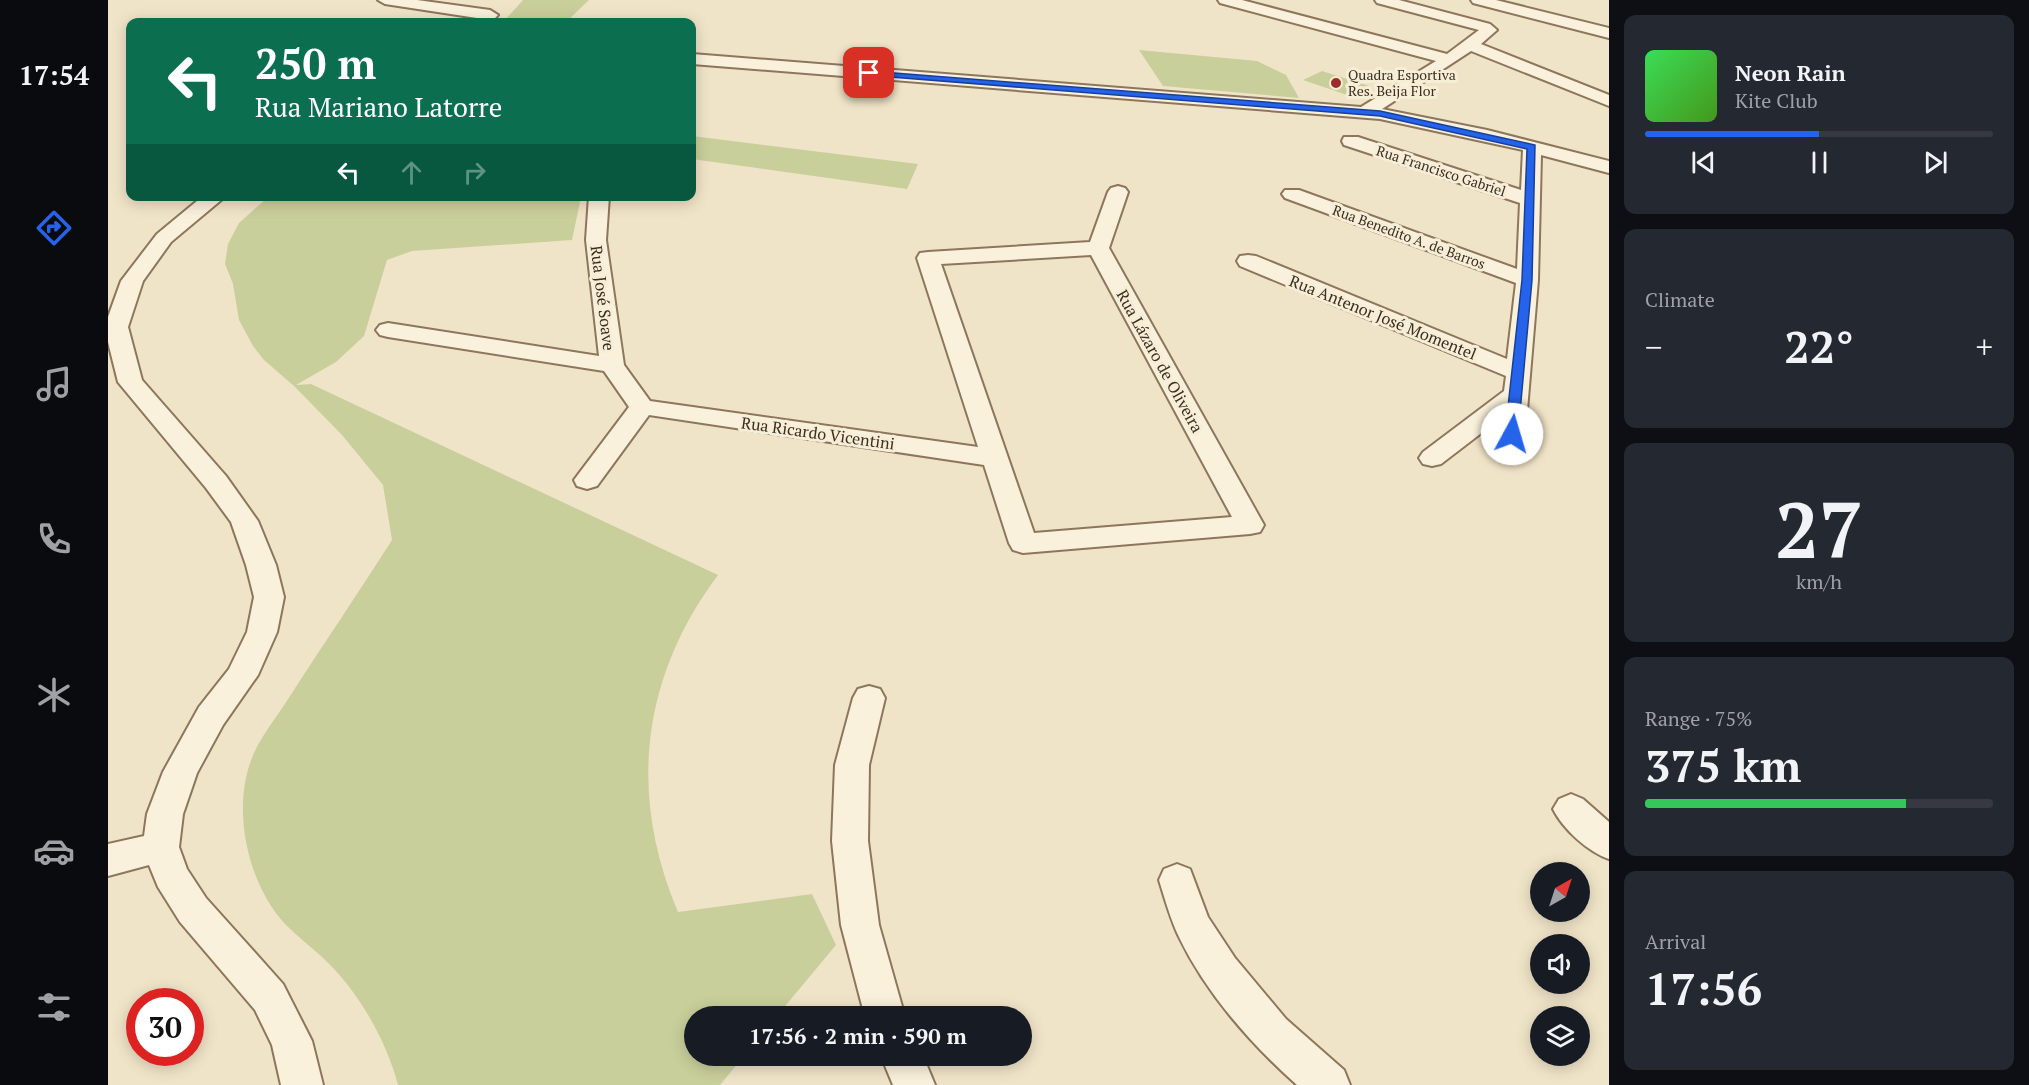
<!DOCTYPE html>
<html lang="en">
<head>
<meta charset="utf-8">
<style>
  body { margin:0; font-family:"PT Serif",serif; background:#242831; color:#f1f3f6; height:100vh; display:flex; flex-direction:column; font-size:22px; white-space:nowrap }
  * { box-sizing:border-box; margin:0 }
  p { font-size:20px; color:#9ea1a6 }
  .icon { flex:none; width:33px; height:33px; fill:none; stroke:currentColor; stroke-width:2; stroke-linecap:round; stroke-linejoin:round }
  .map { position:relative; flex:1; overflow:hidden }
  .sheet { display:flex; flex-direction:column; gap:15px; padding:15px; background:#0d0f14; width:420px }
  .sheet>* { flex:none }
  .hud { position:absolute; left:18px; top:18px; width:570px; height:183px; border-radius:12px; box-shadow:0 3px 15px #0003; background:#0b6e4f; color:#fff; overflow:hidden }
  .needle { width:39px; rotate:39deg }
  .buttons { position:absolute; left:1422px; top:862px; display:grid; gap:12px }
  .buttons a { display:grid; place-items:center; width:60px; height:60px; border-radius:50%; background:#171b24; box-shadow:0 3px 15px #0003; font-size:30px }
  .speed { position:absolute; left:18px; top:988px; display:flex; gap:12px; font-size:30px; font-weight:700; text-align:center }
  .speed>* { display:grid; place-content:center; width:78px; height:78px; border-radius:50%; background:#171b24; box-shadow:0 3px 15px #0003; line-height:1 }
  .speed .limit { border:9px solid #d22; background:#fff; color:#111 }
  .pin { position:absolute; display:grid; place-items:center; width:51px; height:51px; color:#fff; margin:-26px; border-radius:12px; box-shadow:0 3px 9px #0006 }
  .me { position:absolute; width:66px; margin:-33px; rotate:6deg; stroke-linejoin:round; filter:drop-shadow(0 0 4px #0008) }
  .turn { display:flex; align-items:center; gap:21px; height:126px; padding:0 30px; font-size:27px }
  .turn .icon { width:78px; height:78px; stroke-width:2.5 }
  .turn b { display:block; font-size:42px; line-height:51px }
  .lanes { display:flex; align-items:center; height:57px; padding:0 30px; background:#0003; justify-content:center; gap:30px; direction:ltr }
  .lanes .off { opacity:.35 }
  .big { font-size:45px; font-weight:700; line-height:1.1 }
  .sheet .tile { flex:1; display:flex; flex-direction:column; justify-content:center; gap:9px; min-width:0; padding:0 21px; border-radius:12px; background:#242831 }
  .sheet .dial { align-items:center; gap:0 }
  .dial b { font-size:78px; line-height:1 }
  .song { display:flex; align-items:center; gap:18px }
  .cover { width:72px; height:72px; border-radius:9px; background:linear-gradient(135deg,hsl(130 70% 55%),hsl(100 70% 35%)) }
  .played { height:6px; border-radius:3px; background:linear-gradient(90deg,#2563eb 50%,#363941 50%) }
  .keys { display:flex; justify-content:space-around; direction:ltr }
  .heat { display:flex; justify-content:space-between; align-items:center; font-size:33px; direction:ltr }
  .charge { height:9px; border-radius:4px; background:linear-gradient(90deg,#34c759 75%,#363941 0) }
  .trip { position:absolute; left:576px; top:1006px; width:348px; height:60px; border-radius:30px; background:#171b24; box-shadow:0 3px 15px #0003; font-weight:700; line-height:60px; text-align:center }
  main { display:flex; flex:1; min-height:0 }
  .menu { display:flex; flex-direction:column; width:108px; justify-content:space-around; align-items:center; background:#090b0e; color:#9ea1a6 }
  .menu .icon { width:42px; height:42px }
  .menu .active { color:#2563eb }
  .menu b { font-size:27px; color:#f1f3f6 }
  .map>svg:first-child { display:block }
</style>
</head>
<body>
<main>
<nav class="menu">
<b>17:54</b>
<svg class="icon active" aria-label="directions" viewBox="0 0 24 24"><path d="M12 3l9 9-9 9-9-9zM9 14v-3h6M13 9l2 2-2 2"/></svg>
<svg class="icon" aria-label="music" viewBox="0 0 24 24"><path d="M9 18V5l10-2v13"/><circle cx="6" cy="18" r="3"/><circle cx="16" cy="16" r="3"/></svg>
<svg class="icon" aria-label="phone" viewBox="0 0 24 24"><path d="M5 4h4l2 5-3 2q2 4 5 5l2-3 5 2v4C11 20 4 13 5 4z"/></svg>
<svg class="icon" aria-label="climate" viewBox="0 0 24 24"><path d="M12 3v18M4 7l16 10M4 17L20 7"/></svg>
<svg class="icon" aria-label="car" viewBox="0 0 24 24"><path d="M5 17H2v-5l4-1 3-4h7l3 4 3 1v5h-3M9 17h6M6 11h13"/><circle cx="7" cy="17" r="2"/><circle cx="17" cy="17" r="2"/></svg>
<svg class="icon" aria-label="filters" viewBox="0 0 24 24"><path d="M4 7h16M4 17h16"/><circle cx="9" cy="7" r="2"/><circle cx="15" cy="17" r="2"/></svg>
</nav>
<div class="map">
<svg width="1501" height="1085" viewBox="0 0 1501 1085">
  <rect width="100%" height="100%" fill="#f0e4c8"/>
  <g fill="#c9cf9b">
    <path d="M 415,0 L 481,0 L 458,22 L 398,22 L 397,20 Z"/>
    <path d="M 1031,50 L 1149,61 L 1178,75 L 1191,98 L 1055,86 Z"/>
    <path d="M 1214,71 L 1261,86 L 1242,96 L 1195,80 Z"/>
    <path d="M 584,136 L 810,164 L 799,189 L 584,159 Z"/>
    <path d="M 160,197 L 473,197 L 464,240 L 304,251 L 279,260 L 256,336 L 228,362 L 188,385 L 203,384 L 610,575 C 533,678 520,794 570,912 L 704,894 L 728,945 L 668,1017 L 586,1017 L 586,1056 L 636,1056 L 612,1085 L 290,1085 C 278,1039 249,989 214,957 C 202,946 189,936 177,924 C 139,883 122,806 146,753 C 155,733 171,714 182,696 C 216,643 251,592 284,540 L 275,485 L 234,435 L 186,386 L 156,360 L 145,346 L 131,320 L 125,284 L 117,264 L 120,244 L 131,223 Z"/>
  </g>
  <g fill="none" stroke-linecap="round" stroke-linejoin="round">
    <defs>
      <g id="minor">
        <path d="M 270,0 L 309,0 L 382,10 L 390,15 L 383,22 L 369,22 L 369,18 L 277,4 Z"/>
        <path d="M 1110,0 L 1134,0 L 1339,54 L 1371,30 L 1269,3 L 1267,0 L 1291,0 L 1382,24 L 1389,30 L 1373,44 L 1501,95 L 1501,106 L 1363,51 L 1274,109 L 1379,130 L 1501,161 L 1501,173 L 1433,155 L 1430,280 L 1417,434 L 1413,440 L 1404,442 L 1395,440 L 1391,434 L 1393,418 L 1333,464 L 1324,466 L 1315,464 L 1311,458 L 1315,452 L 1396,391 L 1398,376 L 1132,266 L 1129,261 L 1132,256 L 1140,255 L 1148,256 L 1399,359 L 1408,283 L 1177,198 L 1174,194 L 1177,190 L 1191,190 L 1409,269 L 1412,203 L 1236,145 L 1234,141 L 1236,137 L 1250,137 L 1413,190 L 1415,150 L 1272,119 L 584,64 L 584,54 L 1253,107 L 1328,61 L 1112,3 Z"/>
        <path d="M 1363,0 L 1388,0 L 1501,28 L 1501,38 L 1365,3 Z"/>
        <path d="M 1010,186 L 1017,188 L 1020,192 L 1001,248 L 1156,525 L 1152,532 L 1142,534 L 915,553 L 905,550 L 901,543 L 876,465 L 541,415 L 489,486 L 479,489 L 469,486 L 466,480 L 521,407 L 496,371 L 280,337 L 272,335 L 268,330 L 272,325 L 280,323 L 491,356 L 478,240 L 481,196 L 501,196 L 498,240 L 516,365 L 542,401 L 870,447 L 809,258 L 812,253 L 820,252 L 982,242 L 1000,192 L 1003,188 ZM 983,255 L 1124,517 L 926,533 L 833,264 Z"/>
        <path d="M 95,196 L 118,196 L 63,242 L 35,281 L 20,327 L 34,380 L 118,476 L 150,521 L 168,565 L 176,597 L 169,632 L 150,675 L 115,725 L 89,773 L 75,814 L 71,847 L 79,869 L 98,898 L 175,984 L 204,1041 L 215,1085 L 173,1085 L 164,1045 L 147,1010 L 72,922 L 50,887 L 41,865 L 0,876 L 0,844 L 36,836 L 39,814 L 55,772 L 91,707 L 121,669 L 139,632 L 146,597 L 138,565 L 123,522 L 98,488 L 10,382 L 0,342 L 0,317 L 13,281 L 49,234 Z"/>
        <path d="M 761,686 L 772,689 L 777,698 L 761,765 L 760,841 L 771,925 L 797,1017 L 757,1017 L 733,925 L 724,841 L 727,765 L 745,698 L 750,689 Z"/>
        <path d="M 1463,794 L 1475,799 L 1501,822 L 1501,859 C 1480,852 1455,829 1445,809 L 1451,799 Z"/>
        <path d="M 1069,864 L 1082,869 L 1100,917 L 1127,958 L 1178,1019 L 1236,1070 L 1242,1085 L 1189,1085 C 1143,1044 1098,993 1071,937 C 1062,918 1057,899 1051,880 L 1056,869 Z"/>
        <path d="M 773,1056 L 815,1056 L 827,1085 L 785,1085 Z"/>
      </g>
    </defs>
    <use href="#minor" stroke="#8d765c" stroke-width="4"/>
    <use href="#minor" fill="#faf1dc" fill-rule="evenodd"/>
  </g>
  <path fill="#2563eb" stroke="#184099" stroke-width="1.5" d="M 761,71 L 1272,111 L 1427,145 L 1424,280 L 1410,434 L 1404,438 L 1397,434 L 1414,280 L 1419,149 L 1272,116 L 758,75 L 758,71 Z"/>
  <circle fill="#9e2a2b" stroke="#f7eed8" stroke-width="2" cx="1228" cy="83" r="6"/>
  <g text-anchor="middle" stroke-width="6" stroke-linejoin="round" paint-order="stroke">
    <g font-size="14" fill="#3d2e20" stroke="#f7eed8" text-anchor="start">
      <text x="1240" y="80">Quadra Esportiva<tspan x="1240" dy="16">Res. Beija Flor</tspan></text>
    </g>
    <g font-size="14" fill="#3d2e20" stroke="#f7eed8">
      <text transform="translate(1333 171) rotate(18)" y="5">Rua Francisco Gabriel</text>
      <text transform="translate(1301 237) rotate(20)" y="5">Rua Benedito A. de Barros</text>
    </g>
    <g font-size="16" fill="#3d2e20" stroke="#f7eed8">
      <text transform="translate(495 298) rotate(83)" y="6">Rua José Soave</text>
      <text transform="translate(1275 317) rotate(22)" y="6">Rua Antenor José Momentel</text>
      <text transform="translate(1052 361) rotate(61)" y="6">Rua Lázaro de Oliveira</text>
      <text transform="translate(710 433) rotate(8)" y="6">Rua Ricardo Vicentini</text>
    </g>
  </g>
</svg>
<div class="buttons">
<a><svg class="needle" viewBox="-14 -14 28 28"><path d="M0-13l5 13h-10z" fill="#e53935"/><path d="M0 13l5-13h-10z" fill="#9ea1a6"/></svg></a>
<a><svg class="icon" aria-label="sound" viewBox="0 0 24 24"><path d="M4 9h4l5-4v14l-5-4H4zM17 9q2 3 0 6"/></svg></a>
<a><svg class="icon" aria-label="layers" viewBox="0 0 24 24"><path d="M12 4l9 5-9 5-9-5zM3 14l9 5 9-5"/></svg></a>
</div>
<div class="speed"><div class="limit">30</div></div>
<div class="pin" style="left:761px;top:73px;background:#d93025"><svg class="icon" aria-label="arrive" viewBox="0 0 24 24"><path d="M6 21V4h12l-3 4 3 4H6"/></svg></div>
<svg class="me" style="left:1404px;top:434px" viewBox="-20 -20 40 40"><circle r="19" fill="#fff"/><path d="M0-13L10 11 0 6-10 11z" fill="#2563eb"/></svg>
<div class="trip">17:56 · 2 min · 590 m</div>
<div class="hud">
<div class="turn"><svg class="icon" aria-label="left" viewBox="0 0 24 24"><path d="M17 20v-9H6M10 6l-5 5 5 5"/></svg><div><b>250 m</b>Rua Mariano Latorre</div></div>
<div class="lanes"><svg class="icon" aria-label="left" viewBox="0 0 24 24"><path d="M17 20v-9H6M10 6l-5 5 5 5"/></svg><svg class="icon off" aria-label="ahead" viewBox="0 0 24 24"><path d="M12 20V5M6 11l6-6 6 6"/></svg><svg class="icon off" aria-label="right" viewBox="0 0 24 24"><path d="M7 20v-9h11M14 6l5 5-5 5"/></svg></div>
</div>
</div>
<section class="sheet">
<div class="tile">
<div class="song"><i class="cover"></i><div><b>Neon Rain</b><p>Kite Club</p></div></div>
<div class="played"></div>
<div class="keys"><svg class="icon" aria-label="previous" viewBox="0 0 24 24"><path d="M18 5L8 12l10 7zM5 5v14"/></svg><svg class="icon" aria-label="pause" viewBox="0 0 24 24"><path d="M8 5v14M16 5v14"/></svg><svg class="icon" aria-label="next" viewBox="0 0 24 24"><path d="M6 5l10 7-10 7zM19 5v14"/></svg></div>
</div>
<div class="tile"><p>Climate</p>
<div class="heat"><a>−</a><b class="big">22°</b><a>+</a></div>
</div>
<div class="tile dial"><b>27</b><p>km/h</p></div>
<div class="tile"><p>Range · 75%</p><b class="big">375 km</b><div class="charge"></div></div>
<div class="tile"><p>Arrival</p><b class="big">17:56</b></div>
</section>
</main>
</body>
</html>
